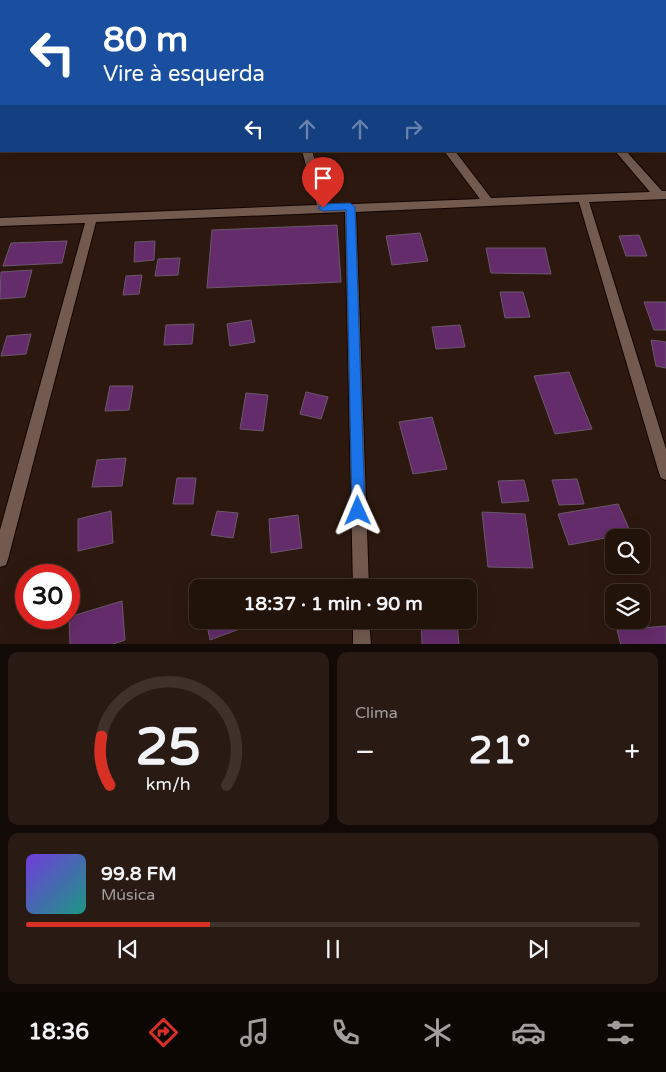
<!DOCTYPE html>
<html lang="pt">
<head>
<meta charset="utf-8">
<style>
  body { margin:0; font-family:"Varela Round",sans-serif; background:#291b13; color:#f1f3f6; height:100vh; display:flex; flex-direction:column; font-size:19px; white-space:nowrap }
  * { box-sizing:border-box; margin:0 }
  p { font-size:16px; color:#a29e9c }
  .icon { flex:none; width:28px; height:28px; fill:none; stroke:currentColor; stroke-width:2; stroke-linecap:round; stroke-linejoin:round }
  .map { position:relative; height:644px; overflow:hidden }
  .details { display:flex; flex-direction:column; gap:8px; padding:8px; background:#120a06; flex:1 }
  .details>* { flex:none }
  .top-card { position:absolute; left:0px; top:0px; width:666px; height:152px; box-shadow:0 5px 20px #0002,0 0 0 1px #3e322b; background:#1a4fa0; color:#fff; overflow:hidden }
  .buttons { position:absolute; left:605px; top:529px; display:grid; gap:10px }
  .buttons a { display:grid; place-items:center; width:45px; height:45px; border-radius:10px; background:#21120a; box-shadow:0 5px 20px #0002,0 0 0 1px #3e322b; font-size:25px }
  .speed { position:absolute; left:15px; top:564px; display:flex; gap:10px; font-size:25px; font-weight:700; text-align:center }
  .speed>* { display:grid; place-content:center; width:65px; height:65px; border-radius:50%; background:#21120a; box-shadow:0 5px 20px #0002,0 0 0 1px #3e322b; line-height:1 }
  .speed .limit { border:8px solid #d22; background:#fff; color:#111 }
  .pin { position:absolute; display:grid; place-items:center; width:42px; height:42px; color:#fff; margin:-51px -21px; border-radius:50% 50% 50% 0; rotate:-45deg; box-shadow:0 0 5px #0007 }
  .pin .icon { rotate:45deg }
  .me { position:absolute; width:55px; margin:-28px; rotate:359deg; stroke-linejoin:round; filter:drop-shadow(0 0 4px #0008) }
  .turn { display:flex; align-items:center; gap:18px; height:105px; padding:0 20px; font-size:22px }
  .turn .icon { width:65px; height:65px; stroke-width:2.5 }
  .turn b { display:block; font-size:35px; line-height:42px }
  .lanes { display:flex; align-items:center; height:48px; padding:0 20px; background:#0003; justify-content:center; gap:25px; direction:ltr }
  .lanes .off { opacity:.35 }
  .big { font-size:38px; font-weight:800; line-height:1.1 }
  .details .card { flex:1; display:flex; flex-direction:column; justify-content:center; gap:8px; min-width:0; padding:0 18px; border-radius:10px; background:#291b13 }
  .details .dial { align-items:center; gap:0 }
  .dial svg { height:130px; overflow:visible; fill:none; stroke:#3e322b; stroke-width:7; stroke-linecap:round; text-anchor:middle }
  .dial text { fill:#f1f3f6; stroke:none }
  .song { display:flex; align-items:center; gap:15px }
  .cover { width:60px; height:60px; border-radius:8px; background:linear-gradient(135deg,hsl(260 70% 55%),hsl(170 70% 35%)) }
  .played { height:5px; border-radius:2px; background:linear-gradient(90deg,#d93025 30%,#3e322b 30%) }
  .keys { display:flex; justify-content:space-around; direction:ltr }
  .heat { display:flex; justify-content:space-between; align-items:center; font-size:28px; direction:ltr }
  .details .tiles { flex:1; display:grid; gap:8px; grid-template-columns:1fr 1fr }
  .card:last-child { grid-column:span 2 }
  .trip { position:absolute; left:189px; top:579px; width:288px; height:50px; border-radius:10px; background:#21120a; box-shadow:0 5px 20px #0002,0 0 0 1px #3e322b; font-weight:800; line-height:50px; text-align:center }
  .menu { display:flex; height:80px; justify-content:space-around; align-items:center; background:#0d0704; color:#a29e9c }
  .menu .icon { width:35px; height:35px }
  .menu .on { color:#d93025 }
  .menu b { font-size:22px; color:#f1f3f6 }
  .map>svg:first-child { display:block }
</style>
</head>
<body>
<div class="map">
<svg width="666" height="645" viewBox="0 0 666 645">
  <rect width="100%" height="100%" fill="#2c180e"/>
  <g fill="#642c6b" stroke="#6a596c">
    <path d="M 337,225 L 341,282 L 207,288 L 212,230 Z"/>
    <path d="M 420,233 L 428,261 L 392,265 L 386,236 Z"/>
    <path d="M 639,235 L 647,256 L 626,256 L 619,236 Z"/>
    <path d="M 67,241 L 62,263 L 3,266 L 11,243 Z"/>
    <path d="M 155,241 L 154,260 L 134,262 L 135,242 Z"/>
    <path d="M 486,248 L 545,248 L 551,274 L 491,273 Z"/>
    <path d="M 180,258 L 178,275 L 155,276 L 158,259 Z"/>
    <path d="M 32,270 L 25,297 L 0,299 L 1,272 Z"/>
    <path d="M 142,275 L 139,294 L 123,295 L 126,276 Z"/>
    <path d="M 500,292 L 523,292 L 530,317 L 505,318 Z"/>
    <path d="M 644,302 L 666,302 L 666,330 L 654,330 Z"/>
    <path d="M 251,320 L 255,342 L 230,346 L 227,324 Z"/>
    <path d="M 194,324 L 192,344 L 164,345 L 166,325 Z"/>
    <path d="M 460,325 L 465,347 L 436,349 L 432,327 Z"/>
    <path d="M 31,334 L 26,354 L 1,356 L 7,336 Z"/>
    <path d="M 651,340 L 666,342 L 666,368 L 656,366 Z"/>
    <path d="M 569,372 L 592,429 L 555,434 L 534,376 Z"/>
    <path d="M 110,386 L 133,386 L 129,410 L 105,411 Z"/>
    <path d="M 306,392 L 328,397 L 321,419 L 300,414 Z"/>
    <path d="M 246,393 L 268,395 L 263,431 L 240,429 Z"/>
    <path d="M 432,417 L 447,469 L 413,474 L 399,422 Z"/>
    <path d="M 126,458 L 122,486 L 92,487 L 97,460 Z"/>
    <path d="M 177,478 L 196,478 L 193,504 L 173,504 Z"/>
    <path d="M 577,479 L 584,504 L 559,505 L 552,480 Z"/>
    <path d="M 524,480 L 529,501 L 502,503 L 498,481 Z"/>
    <path d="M 618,504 L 631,533 L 569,545 L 558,514 Z"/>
    <path d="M 111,511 L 113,543 L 78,551 L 78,519 Z"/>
    <path d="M 217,511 L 238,513 L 233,538 L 211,535 Z"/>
    <path d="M 482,512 L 525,514 L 533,568 L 488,567 Z"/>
    <path d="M 298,515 L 302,548 L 271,553 L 269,519 Z"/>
    <path d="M 235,582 L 236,588 L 218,588 Z"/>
    <path d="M 122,601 L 125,640 L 110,645 L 70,645 L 69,617 Z"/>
    <path d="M 206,620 L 243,620 L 245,627 L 210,640 Z"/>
    <path d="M 421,620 L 457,623 L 459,645 L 422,645 Z"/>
    <path d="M 666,626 L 666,645 L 621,645 L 617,630 Z"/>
  </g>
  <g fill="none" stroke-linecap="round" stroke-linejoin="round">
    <defs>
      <g id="minor">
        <path d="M 226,0 L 234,0 L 235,1 L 227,1 Z"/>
        <rect x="331" y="0" width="8" height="1"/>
        <path d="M 475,0 L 483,0 L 484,1 L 476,1 Z"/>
        <path d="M 601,0 L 609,0 L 610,1 L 602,1 Z"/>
        <path d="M 665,47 L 666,48 L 666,54 L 665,53 Z"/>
        <path d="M 302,151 L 312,151 L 328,205 L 480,199 L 444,151 L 455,151 L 491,198 L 650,192 L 615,151 L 626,151 L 662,191 L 666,191 L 666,199 L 589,202 L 666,449 L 666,480 L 661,478 L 659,473 L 579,202 L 356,212 L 369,588 L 353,588 L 345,212 L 96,222 L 8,559 L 6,565 L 0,567 L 0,530 L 85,223 L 0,226 L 0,218 L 317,205 Z"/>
        <path d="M 353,620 L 369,620 L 371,645 L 353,645 Z"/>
      </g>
    </defs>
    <use href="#minor" stroke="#130400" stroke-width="2"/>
    <use href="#minor" fill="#725a4f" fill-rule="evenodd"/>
  </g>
  <path fill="#1a73e8" stroke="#114b97" d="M 350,203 L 355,207 L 365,511 L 363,516 L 358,518 L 354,516 L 352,511 L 346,210 L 323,211 L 318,208 L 323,204 Z"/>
</svg>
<div class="buttons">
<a><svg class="icon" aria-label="search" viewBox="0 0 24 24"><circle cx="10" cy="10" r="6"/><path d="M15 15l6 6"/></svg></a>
<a><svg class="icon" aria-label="layers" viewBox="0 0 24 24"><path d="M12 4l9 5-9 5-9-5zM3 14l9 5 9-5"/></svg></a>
</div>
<div class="speed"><div class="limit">30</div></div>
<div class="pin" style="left:323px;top:208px;background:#d93025"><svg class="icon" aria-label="arrive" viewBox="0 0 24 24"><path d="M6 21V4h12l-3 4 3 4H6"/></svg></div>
<svg class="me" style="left:358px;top:511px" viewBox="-20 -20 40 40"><path d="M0-17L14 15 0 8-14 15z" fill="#1a73e8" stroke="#fff" stroke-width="4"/></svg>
<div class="trip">18:37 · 1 min · 90 m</div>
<div class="top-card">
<div class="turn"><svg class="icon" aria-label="left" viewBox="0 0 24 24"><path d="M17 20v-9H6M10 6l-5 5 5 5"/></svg><div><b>80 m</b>Vire à esquerda</div></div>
<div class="lanes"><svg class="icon" aria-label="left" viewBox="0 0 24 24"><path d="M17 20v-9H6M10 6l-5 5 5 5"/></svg><svg class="icon off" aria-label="ahead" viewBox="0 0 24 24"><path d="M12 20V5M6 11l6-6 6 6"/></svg><svg class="icon off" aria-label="ahead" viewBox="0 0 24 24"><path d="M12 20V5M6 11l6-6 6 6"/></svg><svg class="icon off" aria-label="right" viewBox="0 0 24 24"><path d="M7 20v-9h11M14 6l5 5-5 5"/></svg></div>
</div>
</div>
<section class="details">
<div class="tiles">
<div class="card dial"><svg viewBox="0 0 100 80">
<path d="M14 69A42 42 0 1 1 86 69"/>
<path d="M14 69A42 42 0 0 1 9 39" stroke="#d93025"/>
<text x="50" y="56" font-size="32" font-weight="700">25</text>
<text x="50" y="72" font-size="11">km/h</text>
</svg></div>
<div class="card"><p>Clima</p>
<div class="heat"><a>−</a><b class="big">21°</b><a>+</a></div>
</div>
<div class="card">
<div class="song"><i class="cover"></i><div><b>99.8 FM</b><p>Música</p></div></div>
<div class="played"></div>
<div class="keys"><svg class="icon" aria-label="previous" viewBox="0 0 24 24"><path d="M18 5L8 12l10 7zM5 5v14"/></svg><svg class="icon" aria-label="pause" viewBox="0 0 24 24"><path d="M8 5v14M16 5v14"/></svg><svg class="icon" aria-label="next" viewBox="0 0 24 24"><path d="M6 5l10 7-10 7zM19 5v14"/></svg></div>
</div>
</div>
</section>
<nav class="menu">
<b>18:36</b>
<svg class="icon on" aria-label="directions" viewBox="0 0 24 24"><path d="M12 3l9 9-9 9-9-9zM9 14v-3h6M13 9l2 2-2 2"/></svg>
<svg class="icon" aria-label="music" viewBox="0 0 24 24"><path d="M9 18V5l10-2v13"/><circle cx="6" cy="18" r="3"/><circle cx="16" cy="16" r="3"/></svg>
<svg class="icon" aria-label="phone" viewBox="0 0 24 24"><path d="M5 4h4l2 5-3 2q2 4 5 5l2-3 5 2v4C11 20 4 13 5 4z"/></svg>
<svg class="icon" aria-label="climate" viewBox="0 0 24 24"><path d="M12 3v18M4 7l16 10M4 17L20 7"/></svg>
<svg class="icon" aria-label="car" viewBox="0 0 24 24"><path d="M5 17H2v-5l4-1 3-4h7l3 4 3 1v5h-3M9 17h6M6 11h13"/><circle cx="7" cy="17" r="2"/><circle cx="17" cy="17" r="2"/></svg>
<svg class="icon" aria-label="filters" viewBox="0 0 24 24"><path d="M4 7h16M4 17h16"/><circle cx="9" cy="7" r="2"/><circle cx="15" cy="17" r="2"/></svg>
</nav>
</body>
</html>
